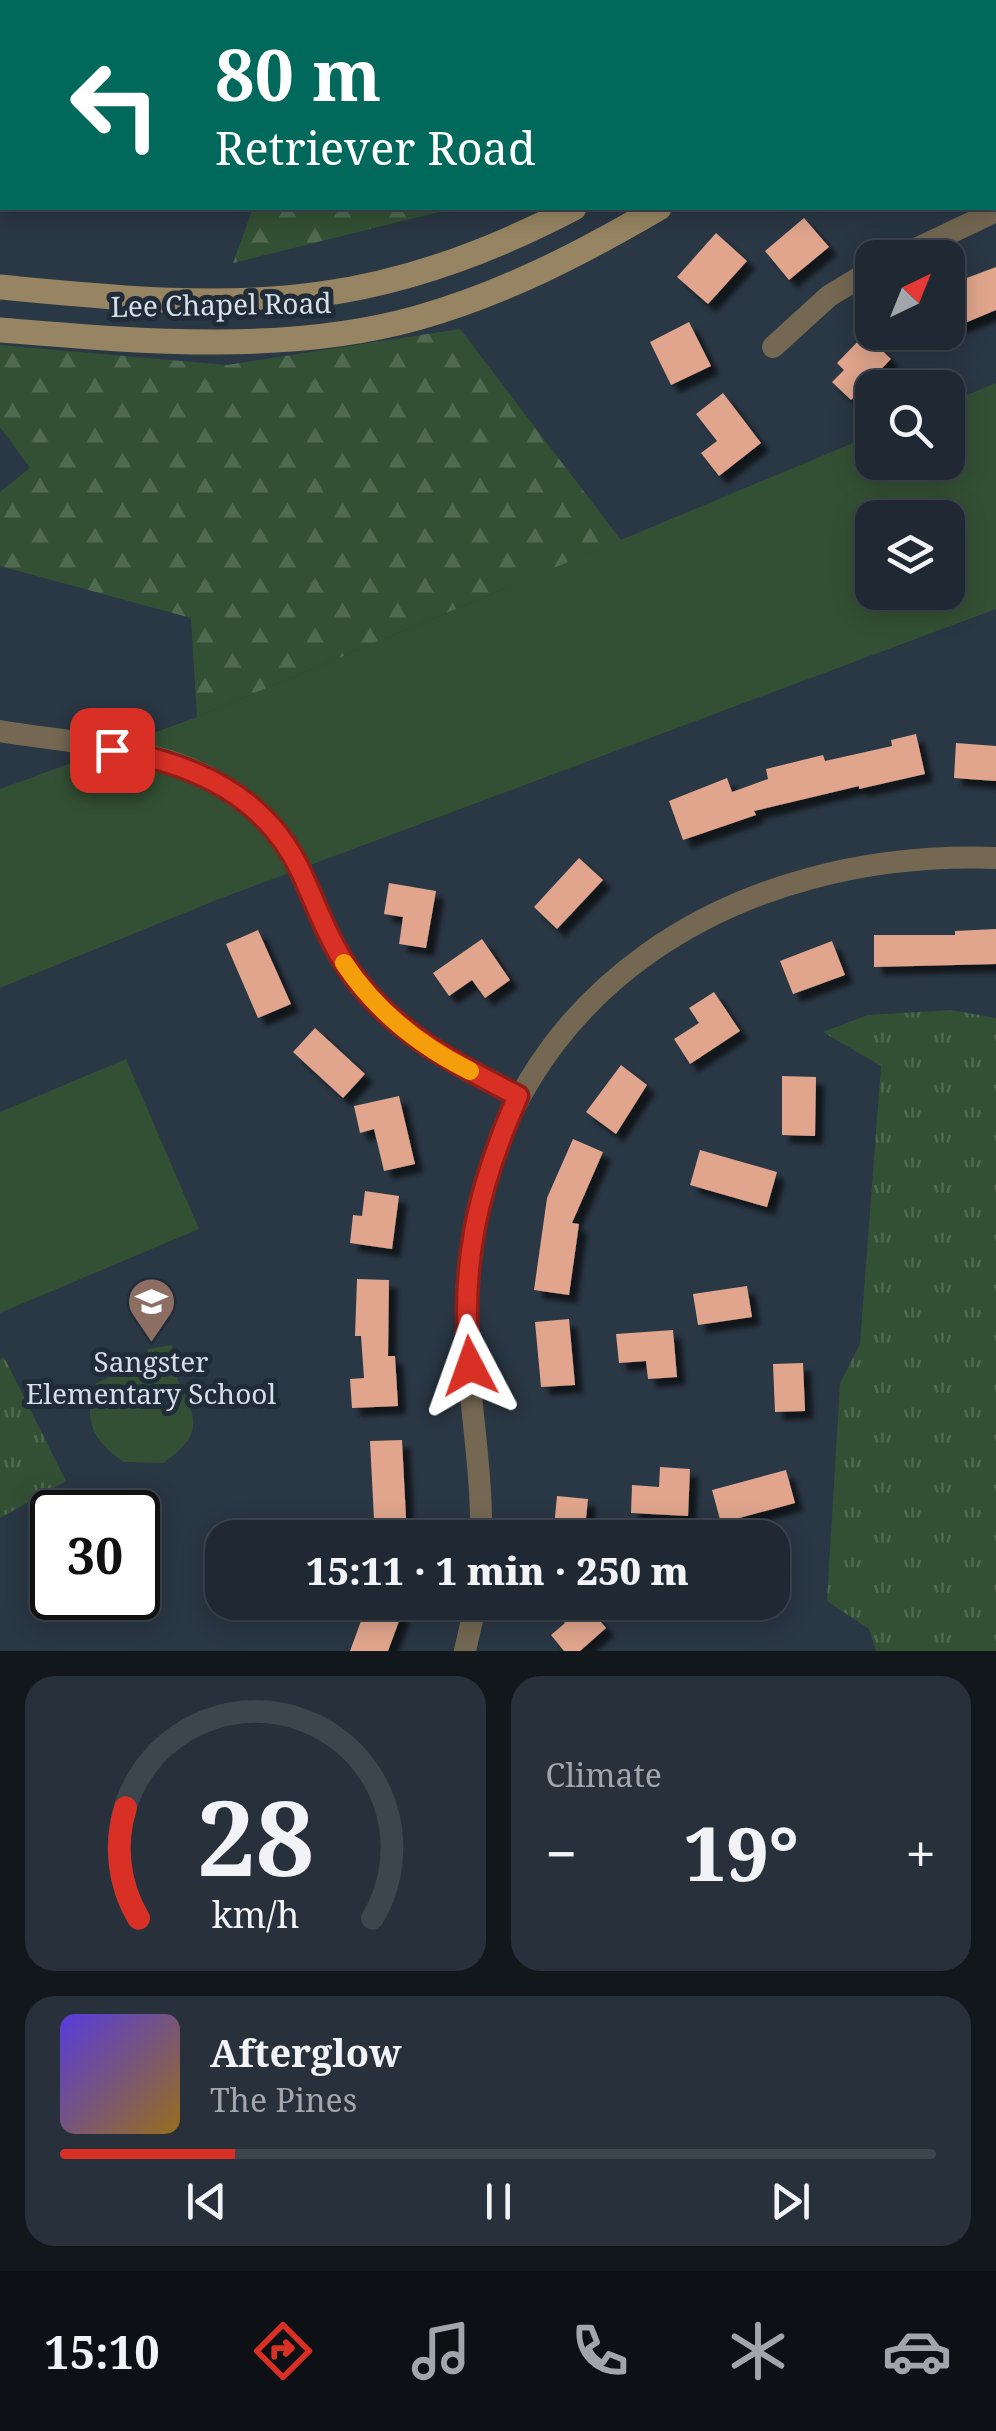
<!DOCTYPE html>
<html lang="en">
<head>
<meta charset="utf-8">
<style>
  body { margin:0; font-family:"Noto Serif",serif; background:#28313b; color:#f1f3f6; height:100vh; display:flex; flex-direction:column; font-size:38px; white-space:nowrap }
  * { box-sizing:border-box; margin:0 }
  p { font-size:32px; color:#a2a6ac }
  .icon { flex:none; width:55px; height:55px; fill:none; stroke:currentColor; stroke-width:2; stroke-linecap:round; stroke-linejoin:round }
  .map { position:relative; height:1651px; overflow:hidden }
  .drawer { display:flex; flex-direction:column; gap:25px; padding:25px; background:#12171c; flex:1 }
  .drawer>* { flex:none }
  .hud { position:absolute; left:0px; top:0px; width:998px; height:210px; box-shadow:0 5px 25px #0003,0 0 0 2px #3d454e; background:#00695c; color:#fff; overflow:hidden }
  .needle { width:65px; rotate:43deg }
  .tools { position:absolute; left:855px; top:240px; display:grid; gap:20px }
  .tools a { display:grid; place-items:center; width:110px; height:110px; border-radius:20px; background:#202933; box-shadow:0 5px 25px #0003,0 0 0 2px #3d454e; font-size:50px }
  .speed { position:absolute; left:30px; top:1490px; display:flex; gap:20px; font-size:50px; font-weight:700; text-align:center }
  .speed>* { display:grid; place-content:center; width:130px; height:130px; border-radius:50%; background:#202933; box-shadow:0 5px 25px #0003,0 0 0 2px #3d454e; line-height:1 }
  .speed .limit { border:5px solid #111; border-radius:15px; background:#fff; color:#111 }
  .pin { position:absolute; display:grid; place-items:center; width:85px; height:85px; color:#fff; margin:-42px; border-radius:20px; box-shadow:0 5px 15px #0006 }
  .me { position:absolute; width:110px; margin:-55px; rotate:356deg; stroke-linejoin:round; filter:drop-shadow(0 0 8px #0008) }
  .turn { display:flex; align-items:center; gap:35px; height:210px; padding:0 50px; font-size:45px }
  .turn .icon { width:130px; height:130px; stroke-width:2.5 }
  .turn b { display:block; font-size:70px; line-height:85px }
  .big { font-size:75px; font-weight:800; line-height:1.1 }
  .drawer .widget { flex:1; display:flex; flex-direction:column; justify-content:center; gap:15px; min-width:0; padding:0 35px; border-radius:30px; background:#28313b }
  .drawer .dial { align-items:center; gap:0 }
  .dial svg { height:260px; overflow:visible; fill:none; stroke:#3d454e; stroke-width:7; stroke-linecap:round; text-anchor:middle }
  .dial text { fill:#f1f3f6; stroke:none }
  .song { display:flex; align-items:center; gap:30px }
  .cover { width:120px; height:120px; border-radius:15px; background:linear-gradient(135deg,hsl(250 70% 55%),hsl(40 70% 35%)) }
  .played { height:10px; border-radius:5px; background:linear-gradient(90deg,#d93025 20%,#3d454e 20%) }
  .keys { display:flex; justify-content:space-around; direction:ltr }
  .heat { display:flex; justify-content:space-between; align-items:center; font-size:55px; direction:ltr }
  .drawer .tiles { flex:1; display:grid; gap:25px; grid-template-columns:1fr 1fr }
  .widget:last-child { grid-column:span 2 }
  .trip { position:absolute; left:205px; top:1520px; width:585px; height:100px; border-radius:30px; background:#202933; box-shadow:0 5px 25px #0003,0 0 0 2px #3d454e; font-weight:800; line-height:100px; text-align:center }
  .dock { display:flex; height:160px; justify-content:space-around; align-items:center; background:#0d1014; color:#a2a6ac }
  .dock .icon { width:70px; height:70px }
  .dock .selected { color:#d93025 }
  .dock b { font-size:45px; color:#f1f3f6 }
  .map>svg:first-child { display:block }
</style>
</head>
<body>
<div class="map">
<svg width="996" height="1651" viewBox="0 0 996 1651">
  <defs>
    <pattern id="forest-firs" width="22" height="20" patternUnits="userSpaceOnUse" patternTransform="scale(2.5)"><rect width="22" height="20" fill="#335034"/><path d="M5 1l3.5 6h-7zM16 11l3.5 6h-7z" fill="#506951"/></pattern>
    <pattern id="park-tufts" width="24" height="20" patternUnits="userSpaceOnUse" patternTransform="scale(2.5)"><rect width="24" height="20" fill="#335034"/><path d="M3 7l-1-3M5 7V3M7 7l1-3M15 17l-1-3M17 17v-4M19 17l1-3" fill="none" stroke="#506951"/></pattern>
    <filter id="shadow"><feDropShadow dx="8" dy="8" stdDeviation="2.5" flood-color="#0009"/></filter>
  </defs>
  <rect width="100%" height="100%" fill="#2a3744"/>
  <g fill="#335034" fill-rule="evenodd">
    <path d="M 996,383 L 996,609 L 219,899 L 0,988 L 0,789 L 197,717 L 872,435 L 872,462 L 948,462 L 948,403 ZM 872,518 L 948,518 L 948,592 L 872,592 Z"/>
    <path d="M 126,1059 L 199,1229 L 0,1313 L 0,1112 Z"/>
    <path d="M 172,1345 L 177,1365 L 175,1373 C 194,1417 209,1431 163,1463 L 124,1462 C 92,1441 82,1418 96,1383 L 147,1361 L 148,1349 Z"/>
  </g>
  <g fill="url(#forest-firs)">
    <path d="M 114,0 L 376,0 L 377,2 L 116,2 Z"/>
    <path d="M 253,208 L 455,208 L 233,263 Z"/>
    <path d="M 460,329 L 621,540 L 197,717 L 191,618 L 0,566 L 0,492 L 30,468 L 0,427 L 0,345 L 227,365 Z"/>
  </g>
  <g fill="url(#park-tufts)">
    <path d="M 951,1010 L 996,1018 L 996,1651 L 876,1651 L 869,1629 L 827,1601 L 840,1383 L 860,1344 L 881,1066 L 823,1032 L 868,1015 Z"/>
    <path d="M 4,1357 L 66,1481 L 0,1518 L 0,1359 Z"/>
  </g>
  <g fill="#e0a58c" filter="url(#shadow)">
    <path d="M 804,218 L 829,247 L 789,280 L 765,251 Z"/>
    <path d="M 716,233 L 747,261 L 708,304 L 677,277 Z"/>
    <path d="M 996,267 L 996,310 L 948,330 L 948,285 Z"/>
    <path d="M 689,322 L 711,366 L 671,385 L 650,342 Z"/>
    <path d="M 865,334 L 891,359 L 851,400 L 832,382 L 844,370 L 837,363 Z"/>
    <path d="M 723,393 L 761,443 L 719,476 L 701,453 L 717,441 L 696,414 Z"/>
    <path d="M 916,734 L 925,774 L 859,789 L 859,786 L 754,811 L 756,815 L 683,840 L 669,801 L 727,778 L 732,792 L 768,779 L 766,769 L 823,755 L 825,761 L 892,746 L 891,740 Z"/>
    <path d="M 956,743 L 996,746 L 996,781 L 954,778 Z"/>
    <path d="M 579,858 L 603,880 L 557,929 L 534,907 Z"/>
    <path d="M 389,883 L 436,891 L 426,948 L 399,944 L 403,917 L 384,914 Z"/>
    <path d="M 996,929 L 996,964 L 874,967 L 874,935 L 955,935 L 955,931 Z"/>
    <path d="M 258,930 L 291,1004 L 258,1018 L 226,944 Z"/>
    <path d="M 482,939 L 510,980 L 485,998 L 472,980 L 449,996 L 433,973 Z"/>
    <path d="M 832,941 L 845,975 L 793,994 L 780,961 Z"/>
    <path d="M 714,992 L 740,1031 L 690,1064 L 674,1039 L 699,1023 L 689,1008 Z"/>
    <path d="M 315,1028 L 365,1074 L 343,1098 L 293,1052 Z"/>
    <path d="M 621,1065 L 647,1085 L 616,1134 L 586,1112 Z"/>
    <path d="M 782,1076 L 816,1077 L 815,1136 L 782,1135 Z"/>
    <path d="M 399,1096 L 415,1164 L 384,1171 L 374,1129 L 360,1133 L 354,1106 Z"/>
    <path d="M 573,1139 L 603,1152 L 572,1223 L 579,1224 L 569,1295 L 534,1290 L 547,1198 Z"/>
    <path d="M 700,1150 L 777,1172 L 767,1207 L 690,1185 Z"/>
    <path d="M 365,1191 L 399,1196 L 392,1249 L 350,1243 L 353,1215 L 362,1216 Z"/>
    <path d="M 357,1279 L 389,1280 L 388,1356 L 395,1356 L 398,1406 L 352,1408 L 350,1379 L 364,1378 L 361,1336 L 355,1336 Z"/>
    <path d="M 747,1286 L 752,1317 L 698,1325 L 693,1294 Z"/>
    <path d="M 569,1319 L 575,1385 L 541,1387 L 535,1322 Z"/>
    <path d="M 673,1330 L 677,1377 L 648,1379 L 646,1361 L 619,1363 L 616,1334 Z"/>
    <path d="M 803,1363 L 805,1411 L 775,1412 L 773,1364 Z"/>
    <path d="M 402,1440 L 407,1538 L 375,1538 L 370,1441 Z"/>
    <path d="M 660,1467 L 690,1469 L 688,1516 L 631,1513 L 632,1485 L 659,1487 Z"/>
    <path d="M 786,1470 L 795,1503 L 721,1523 L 712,1490 Z"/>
    <path d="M 557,1496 L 588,1499 L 584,1538 L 553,1538 Z"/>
    <path d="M 368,1602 L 402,1613 L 388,1651 L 350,1651 Z"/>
    <path d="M 547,1602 L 584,1602 L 606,1628 L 580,1651 L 564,1651 L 551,1635 L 565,1623 Z"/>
  </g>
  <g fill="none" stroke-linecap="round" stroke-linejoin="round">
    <g stroke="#746853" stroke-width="22">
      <path d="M 0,126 L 2,128"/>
      <path d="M 897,258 L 996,211"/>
      <path d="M 773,347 L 829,296 L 872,270"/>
      <path d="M 0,731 C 66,742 149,746 208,777 C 248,798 283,833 302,874 C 319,912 332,950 358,983 C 401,1037 458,1065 519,1096"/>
      <path d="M 481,1538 C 483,1445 457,1351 469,1259 C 503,987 738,849 996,858"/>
      <path d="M 465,1651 L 476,1602"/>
    </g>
    <g stroke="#968462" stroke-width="25">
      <path d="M 823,2 L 825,0"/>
      <path d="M 880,2 L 882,0"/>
      <path d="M 0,287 C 106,297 215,309 321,294 C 409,282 496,249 574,208"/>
      <path d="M 0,330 C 135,341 285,355 417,318 C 503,294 582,253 659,208"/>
    </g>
  </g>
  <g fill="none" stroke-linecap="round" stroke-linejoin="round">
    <defs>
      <path id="route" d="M 112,750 C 193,763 266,795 302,874 C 319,912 332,950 358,982 C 401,1037 458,1065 518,1096 C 478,1186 459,1267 470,1366"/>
    </defs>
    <use href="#route" stroke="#8d1f18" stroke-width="25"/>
    <use href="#route" stroke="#d93025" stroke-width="18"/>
    <path stroke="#f59e0b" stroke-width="18" d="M 344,963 C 376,1011 418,1045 470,1071"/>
  </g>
  <defs>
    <symbol id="school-pin" viewBox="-11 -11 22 30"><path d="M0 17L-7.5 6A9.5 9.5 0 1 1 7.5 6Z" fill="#8d6e63" stroke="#202d39"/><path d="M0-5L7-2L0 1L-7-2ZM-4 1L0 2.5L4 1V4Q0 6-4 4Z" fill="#fff"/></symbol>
  </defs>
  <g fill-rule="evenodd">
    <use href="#school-pin" x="124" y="1274" width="55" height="75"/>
  </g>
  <g text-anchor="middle" stroke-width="10" stroke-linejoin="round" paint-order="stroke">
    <g font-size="28" fill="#d6dee7" stroke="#202d39">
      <text transform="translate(221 305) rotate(-1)" y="10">Lee Chapel Road</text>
    </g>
    <g font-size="28" fill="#d6dee7" stroke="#202d39">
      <text x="151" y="1372">Sangster<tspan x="151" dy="32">Elementary School</tspan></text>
    </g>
  </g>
</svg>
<div class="tools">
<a><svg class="needle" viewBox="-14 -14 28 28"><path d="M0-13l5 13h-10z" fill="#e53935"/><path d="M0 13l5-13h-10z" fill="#a2a6ac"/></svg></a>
<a><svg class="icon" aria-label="search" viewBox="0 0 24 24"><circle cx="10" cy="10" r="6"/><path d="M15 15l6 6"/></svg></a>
<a><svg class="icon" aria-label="layers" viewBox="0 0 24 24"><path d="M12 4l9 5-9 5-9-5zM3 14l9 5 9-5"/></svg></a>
</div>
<div class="speed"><div class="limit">30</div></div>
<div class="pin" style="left:112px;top:750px;background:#d93025"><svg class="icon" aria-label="arrive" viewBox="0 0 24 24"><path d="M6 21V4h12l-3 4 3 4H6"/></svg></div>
<svg class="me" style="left:470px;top:1366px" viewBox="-20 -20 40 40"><path d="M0-17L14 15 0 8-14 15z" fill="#d93025" stroke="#fff" stroke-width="4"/></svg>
<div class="trip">15:11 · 1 min · 250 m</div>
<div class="hud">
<div class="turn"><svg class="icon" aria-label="left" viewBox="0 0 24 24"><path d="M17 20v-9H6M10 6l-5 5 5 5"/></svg><div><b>80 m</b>Retriever Road</div></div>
</div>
</div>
<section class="drawer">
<div class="tiles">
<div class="widget dial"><svg viewBox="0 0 100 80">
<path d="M14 69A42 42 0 1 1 86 69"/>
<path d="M14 69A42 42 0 0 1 10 35" stroke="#d93025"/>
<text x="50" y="56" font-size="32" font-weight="700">28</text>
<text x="50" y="72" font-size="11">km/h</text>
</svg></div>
<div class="widget"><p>Climate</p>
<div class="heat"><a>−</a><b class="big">19°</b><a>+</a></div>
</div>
<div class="widget">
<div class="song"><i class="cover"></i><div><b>Afterglow</b><p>The Pines</p></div></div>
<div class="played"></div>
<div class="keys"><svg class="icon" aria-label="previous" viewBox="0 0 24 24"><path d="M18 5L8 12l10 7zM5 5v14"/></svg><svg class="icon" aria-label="pause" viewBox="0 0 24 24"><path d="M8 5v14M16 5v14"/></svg><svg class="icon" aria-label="next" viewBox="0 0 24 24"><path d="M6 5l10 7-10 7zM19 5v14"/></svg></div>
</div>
</div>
</section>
<nav class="dock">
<b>15:10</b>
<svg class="icon selected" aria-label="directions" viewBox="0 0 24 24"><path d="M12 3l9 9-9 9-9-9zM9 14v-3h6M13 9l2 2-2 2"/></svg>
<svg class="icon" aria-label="music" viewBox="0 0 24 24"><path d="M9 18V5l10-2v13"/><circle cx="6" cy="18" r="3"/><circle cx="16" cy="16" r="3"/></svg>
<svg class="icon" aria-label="phone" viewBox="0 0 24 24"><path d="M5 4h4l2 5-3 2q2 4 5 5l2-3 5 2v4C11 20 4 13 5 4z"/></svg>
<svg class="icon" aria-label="climate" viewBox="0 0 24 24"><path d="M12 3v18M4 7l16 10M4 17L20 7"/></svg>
<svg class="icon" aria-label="car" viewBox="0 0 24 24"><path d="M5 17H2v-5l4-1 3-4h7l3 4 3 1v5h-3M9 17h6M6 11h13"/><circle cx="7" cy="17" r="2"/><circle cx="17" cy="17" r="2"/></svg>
</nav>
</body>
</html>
